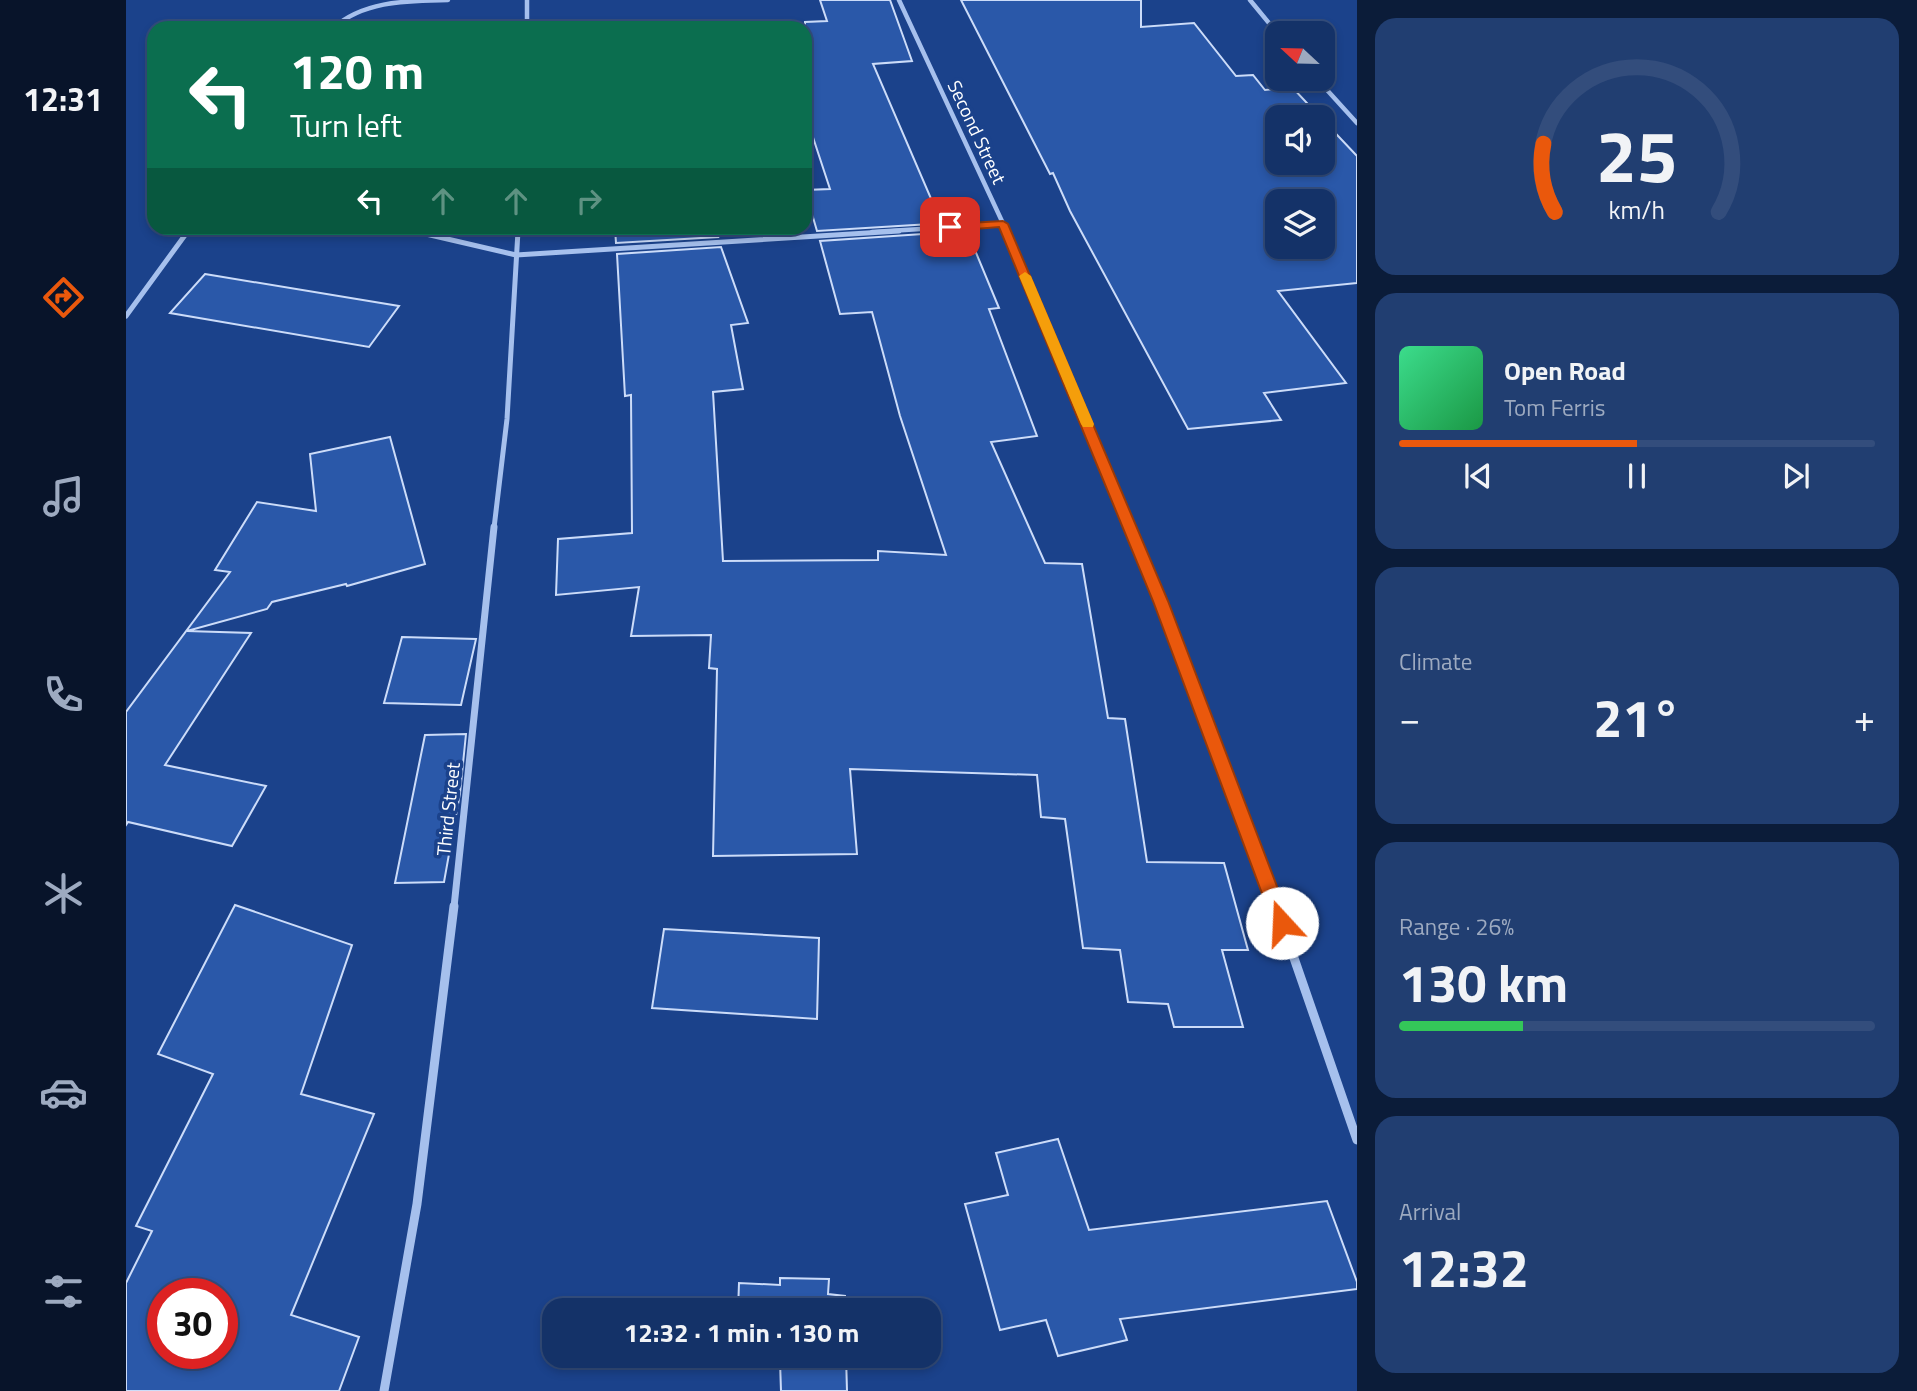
<!DOCTYPE html>
<html lang="en">
<head>
<meta charset="utf-8">
<style>
  body { margin:0; font-family:"Titillium Web",sans-serif; background:#213e71; color:#f1f3f6; height:100vh; display:flex; flex-direction:column; font-size:26px; white-space:nowrap }
  * { box-sizing:border-box; margin:0 }
  p { font-size:23px; color:#9daac0 }
  .icon { flex:none; width:38px; height:38px; fill:none; stroke:currentColor; stroke-width:2; stroke-linecap:round; stroke-linejoin:round }
  .map { position:relative; flex:1; overflow:hidden }
  .details { display:flex; flex-direction:column; gap:18px; padding:18px; background:#0b1c39; width:560px }
  .details>* { flex:none }
  .guide { position:absolute; left:21px; top:21px; width:665px; height:214px; border-radius:21px; box-shadow:0 4px 10px #0003,0 0 0 2px #334d7c; background:#0b6e4f; color:#fff; overflow:hidden }
  .needle { width:46px; rotate:292deg }
  .tools { position:absolute; left:1139px; top:21px; display:grid; gap:14px }
  .tools a { display:grid; place-items:center; width:70px; height:70px; border-radius:14px; background:#143268; box-shadow:0 4px 10px #0003,0 0 0 2px #334d7c; font-size:35px }
  .speed { position:absolute; left:21px; top:1278px; display:flex; gap:14px; font-size:35px; font-weight:700; text-align:center }
  .speed>* { display:grid; place-content:center; width:91px; height:91px; border-radius:50%; background:#143268; box-shadow:0 4px 10px #0003,0 0 0 2px #334d7c; line-height:1 }
  .speed .limit { border:10px solid #d22; background:#fff; color:#111 }
  .pin { position:absolute; display:grid; place-items:center; width:60px; height:60px; color:#fff; margin:-30px; border-radius:14px; box-shadow:0 4px 10px #0006 }
  .me { position:absolute; width:77px; margin:-38px; rotate:340deg; stroke-linejoin:round; filter:drop-shadow(0 0 5px #0008) }
  .turn { display:flex; align-items:center; gap:24px; height:147px; padding:0 28px; font-size:32px }
  .turn .icon { width:91px; height:91px; stroke-width:2.5 }
  .turn b { display:block; font-size:49px; line-height:60px }
  .lanes { display:flex; align-items:center; height:66px; padding:0 28px; background:#0003; justify-content:center; gap:35px; direction:ltr }
  .lanes .off { opacity:.35 }
  .big { font-size:52px; font-weight:700; line-height:1.1 }
  .details .card { flex:1; display:flex; flex-direction:column; justify-content:center; gap:10px; min-width:0; padding:0 24px; border-radius:21px; background:#213e71 }
  .details .dial { align-items:center; gap:0 }
  .dial svg { height:182px; overflow:visible; fill:none; stroke:#334d7c; stroke-width:7; stroke-linecap:round; text-anchor:middle }
  .dial text { fill:#f1f3f6; stroke:none }
  .song { display:flex; align-items:center; gap:21px }
  .cover { width:84px; height:84px; border-radius:10px; background:linear-gradient(135deg,hsl(150 70% 55%),hsl(140 70% 35%)) }
  .played { height:7px; border-radius:4px; background:linear-gradient(90deg,#ea580c 50%,#334d7c 50%) }
  .keys { display:flex; justify-content:space-around; direction:ltr }
  .heat { display:flex; justify-content:space-between; align-items:center; font-size:38px; direction:ltr }
  .charge { height:10px; border-radius:5px; background:linear-gradient(90deg,#34c759 26%,#334d7c 0) }
  .trip { position:absolute; left:416px; top:1298px; width:399px; height:70px; border-radius:21px; background:#143268; box-shadow:0 4px 10px #0003,0 0 0 2px #334d7c; font-weight:700; line-height:70px; text-align:center }
  main { display:flex; flex:1; min-height:0 }
  .tabs { display:flex; flex-direction:column; width:126px; justify-content:space-around; align-items:center; background:#08142a; color:#9daac0 }
  .tabs .icon { width:49px; height:49px }
  .tabs .selected { color:#ea580c }
  .tabs b { font-size:32px; color:#f1f3f6 }
  .map>svg:first-child { display:block }
</style>
</head>
<body>
<main>
<nav class="tabs">
<b>12:31</b>
<svg class="icon selected" aria-label="directions" viewBox="0 0 24 24"><path d="M12 3l9 9-9 9-9-9zM9 14v-3h6M13 9l2 2-2 2"/></svg>
<svg class="icon" aria-label="music" viewBox="0 0 24 24"><path d="M9 18V5l10-2v13"/><circle cx="6" cy="18" r="3"/><circle cx="16" cy="16" r="3"/></svg>
<svg class="icon" aria-label="phone" viewBox="0 0 24 24"><path d="M5 4h4l2 5-3 2q2 4 5 5l2-3 5 2v4C11 20 4 13 5 4z"/></svg>
<svg class="icon" aria-label="climate" viewBox="0 0 24 24"><path d="M12 3v18M4 7l16 10M4 17L20 7"/></svg>
<svg class="icon" aria-label="car" viewBox="0 0 24 24"><path d="M5 17H2v-5l4-1 3-4h7l3 4 3 1v5h-3M9 17h6M6 11h13"/><circle cx="7" cy="17" r="2"/><circle cx="17" cy="17" r="2"/></svg>
<svg class="icon" aria-label="filters" viewBox="0 0 24 24"><path d="M4 7h16M4 17h16"/><circle cx="9" cy="7" r="2"/><circle cx="15" cy="17" r="2"/></svg>
</nav>
<div class="map">
<svg width="1231" height="1391" viewBox="0 0 1231 1391">
  <rect width="100%" height="100%" fill="#1b428b"/>
  <g fill="#2a58a9" stroke="#ccdcf9" stroke-width="2" fill-rule="evenodd">
    <path d="M 694,0 L 764,0 L 786,61 L 747,64 L 806,201 L 828,200 L 837,222 L 691,231 L 679,190 L 704,189 L 679,113 L 679,22 L 701,21 Z"/>
    <path d="M 835,0 L 1015,0 L 1015,27 L 1068,23 L 1110,76 L 1127,75 L 1139,90 L 1166,87 L 1194,117 L 1152,117 L 1152,163 L 1197,163 L 1197,120 L 1231,156 L 1231,283 L 1152,291 L 1220,383 L 1138,393 L 1155,420 L 1062,429 L 944,211 L 927,173 L 924,174 ZM 1152,201 L 1197,201 L 1197,247 L 1152,247 Z"/>
    <path d="M 489,228 L 588,228 L 592,237 L 490,243 Z"/>
    <path d="M 841,231 L 873,308 L 863,309 L 911,436 L 865,442 L 919,563 L 956,564 L 982,718 L 999,719 L 1021,862 L 1098,863 L 1122,950 L 1096,950 L 1117,1027 L 1048,1027 L 1042,1004 L 1002,1002 L 994,950 L 957,948 L 939,819 L 915,817 L 911,775 L 724,769 L 731,854 L 587,856 L 591,669 L 583,668 L 585,635 L 505,636 L 513,587 L 430,595 L 432,539 L 506,533 L 505,395 L 499,396 L 491,254 L 595,247 L 622,323 L 605,325 L 617,389 L 587,392 L 597,561 L 752,560 L 752,551 L 820,555 L 774,416 L 746,312 L 714,314 L 694,241 Z"/>
    <path d="M 79,274 L 273,306 L 243,347 L 44,313 Z"/>
    <path d="M 264,437 L 299,564 L 221,586 L 220,584 L 146,602 L 141,609 L 61,631 L 125,633 L 39,765 L 140,786 L 106,846 L 2,822 L 0,825 L 0,712 L 104,572 L 89,570 L 131,502 L 190,511 L 184,454 Z"/>
    <path d="M 276,637 L 350,639 L 335,705 L 258,703 Z"/>
    <path d="M 340,734 L 334,793 L 318,882 L 269,883 L 299,735 Z"/>
    <path d="M 109,905 L 226,945 L 175,1094 L 248,1114 L 165,1315 L 233,1337 L 213,1391 L 0,1391 L 0,1283 L 26,1231 L 10,1226 L 87,1074 L 32,1054 ZM 37,1293 L 96,1293 L 96,1353 L 37,1353 Z"/>
    <path d="M 538,929 L 693,938 L 691,1019 L 526,1008 Z"/>
    <path d="M 932,1139 L 963,1230 L 1201,1201 L 1231,1282 L 1231,1289 L 994,1319 L 1001,1340 L 932,1356 L 920,1320 L 874,1330 L 839,1204 L 882,1195 L 870,1153 Z"/>
    <path d="M 654,1278 L 703,1279 L 702,1294 L 719,1296 L 719,1311 L 612,1311 L 613,1283 L 654,1285 Z"/>
    <path d="M 611,1356 L 720,1356 L 721,1391 L 655,1391 L 654,1361 L 611,1360 Z"/>
  </g>
  <g fill="none" stroke-linecap="round" stroke-linejoin="round">
    <g stroke="#a6c0ed" stroke-width="4.5">
      <path d="M 401,0 L 401,28"/>
      <path d="M 773,0 L 881,232"/>
      <path d="M 1124,0 L 1152,34"/>
      <path d="M 207,28 C 239,0 282,1 322,0"/>
      <path d="M 1191,79 L 1231,123"/>
      <path d="M 276,228 L 294,232"/>
      <path d="M 61,232 L 64,228"/>
      <path d="M 392,232 L 392,228"/>
      <path d="M 746,232 L 877,224"/>
    </g>
    <g stroke="#a6c0ed" stroke-width="5">
      <path d="M 287,231 L 390,255 L 773,231"/>
      <path d="M 880,231 L 1006,528"/>
      <path d="M 0,316 L 62,231"/>
      <path d="M 368,528 L 381,419 L 392,231"/>
    </g>
    <g stroke="#a6c0ed" stroke-width="7">
      <path d="M 1005,527 L 1150,907"/>
      <path d="M 328,907 L 368,527"/>
    </g>
    <g stroke="#a6c0ed" stroke-width="9">
      <path d="M 1150,906 L 1231,1140"/>
      <path d="M 258,1391 L 291,1204 L 328,906"/>
    </g>
  </g>
  <path fill="#ea580c" stroke="#983908" stroke-width="2" d="M 877,221 L 882,224 L 1042,601 L 1165,923 L 1163,929 L 1156,931 L 1150,929 L 1147,923 L 1027,601 L 873,227 L 824,231 L 818,227 L 824,224 Z"/>
  <path fill="#f59e0b" d="M 899,272 L 905,276 L 968,424 L 967,427 L 957,427 L 955,424 L 893,276 Z"/>
  <g text-anchor="middle" stroke-width="7" stroke-linejoin="round" paint-order="stroke">
    <g font-size="19" fill="#fff" stroke="#1b428b">
      <text transform="translate(851 132) rotate(65)" y="7">Second Street</text>
      <text transform="translate(322 809) rotate(-84)" y="7">Third Street</text>
    </g>
  </g>
</svg>
<div class="tools">
<a><svg class="needle" viewBox="-14 -14 28 28"><path d="M0-13l5 13h-10z" fill="#e53935"/><path d="M0 13l5-13h-10z" fill="#9daac0"/></svg></a>
<a><svg class="icon" aria-label="sound" viewBox="0 0 24 24"><path d="M4 9h4l5-4v14l-5-4H4zM17 9q2 3 0 6"/></svg></a>
<a><svg class="icon" aria-label="layers" viewBox="0 0 24 24"><path d="M12 4l9 5-9 5-9-5zM3 14l9 5 9-5"/></svg></a>
</div>
<div class="speed"><div class="limit">30</div></div>
<div class="pin" style="left:824px;top:227px;background:#d93025"><svg class="icon" aria-label="arrive" viewBox="0 0 24 24"><path d="M6 21V4h12l-3 4 3 4H6"/></svg></div>
<svg class="me" style="left:1156px;top:923px" viewBox="-20 -20 40 40"><circle r="19" fill="#fff"/><path d="M0-13L10 11 0 6-10 11z" fill="#ea580c"/></svg>
<div class="trip">12:32 · 1 min · 130 m</div>
<div class="guide">
<div class="turn"><svg class="icon" aria-label="left" viewBox="0 0 24 24"><path d="M17 20v-9H6M10 6l-5 5 5 5"/></svg><div><b>120 m</b>Turn left</div></div>
<div class="lanes"><svg class="icon" aria-label="left" viewBox="0 0 24 24"><path d="M17 20v-9H6M10 6l-5 5 5 5"/></svg><svg class="icon off" aria-label="ahead" viewBox="0 0 24 24"><path d="M12 20V5M6 11l6-6 6 6"/></svg><svg class="icon off" aria-label="ahead" viewBox="0 0 24 24"><path d="M12 20V5M6 11l6-6 6 6"/></svg><svg class="icon off" aria-label="right" viewBox="0 0 24 24"><path d="M7 20v-9h11M14 6l5 5-5 5"/></svg></div>
</div>
</div>
<section class="details">
<div class="card dial"><svg viewBox="0 0 100 80">
<path d="M14 69A42 42 0 1 1 86 69"/>
<path d="M14 69A42 42 0 0 1 9 39" stroke="#ea580c"/>
<text x="50" y="56" font-size="32" font-weight="700">25</text>
<text x="50" y="72" font-size="11">km/h</text>
</svg></div>
<div class="card">
<div class="song"><i class="cover"></i><div><b>Open Road</b><p>Tom Ferris</p></div></div>
<div class="played"></div>
<div class="keys"><svg class="icon" aria-label="previous" viewBox="0 0 24 24"><path d="M18 5L8 12l10 7zM5 5v14"/></svg><svg class="icon" aria-label="pause" viewBox="0 0 24 24"><path d="M8 5v14M16 5v14"/></svg><svg class="icon" aria-label="next" viewBox="0 0 24 24"><path d="M6 5l10 7-10 7zM19 5v14"/></svg></div>
</div>
<div class="card"><p>Climate</p>
<div class="heat"><a>−</a><b class="big">21°</b><a>+</a></div>
</div>
<div class="card"><p>Range · 26%</p><b class="big">130 km</b><div class="charge"></div></div>
<div class="card"><p>Arrival</p><b class="big">12:32</b></div>
</section>
</main>
</body>
</html>
